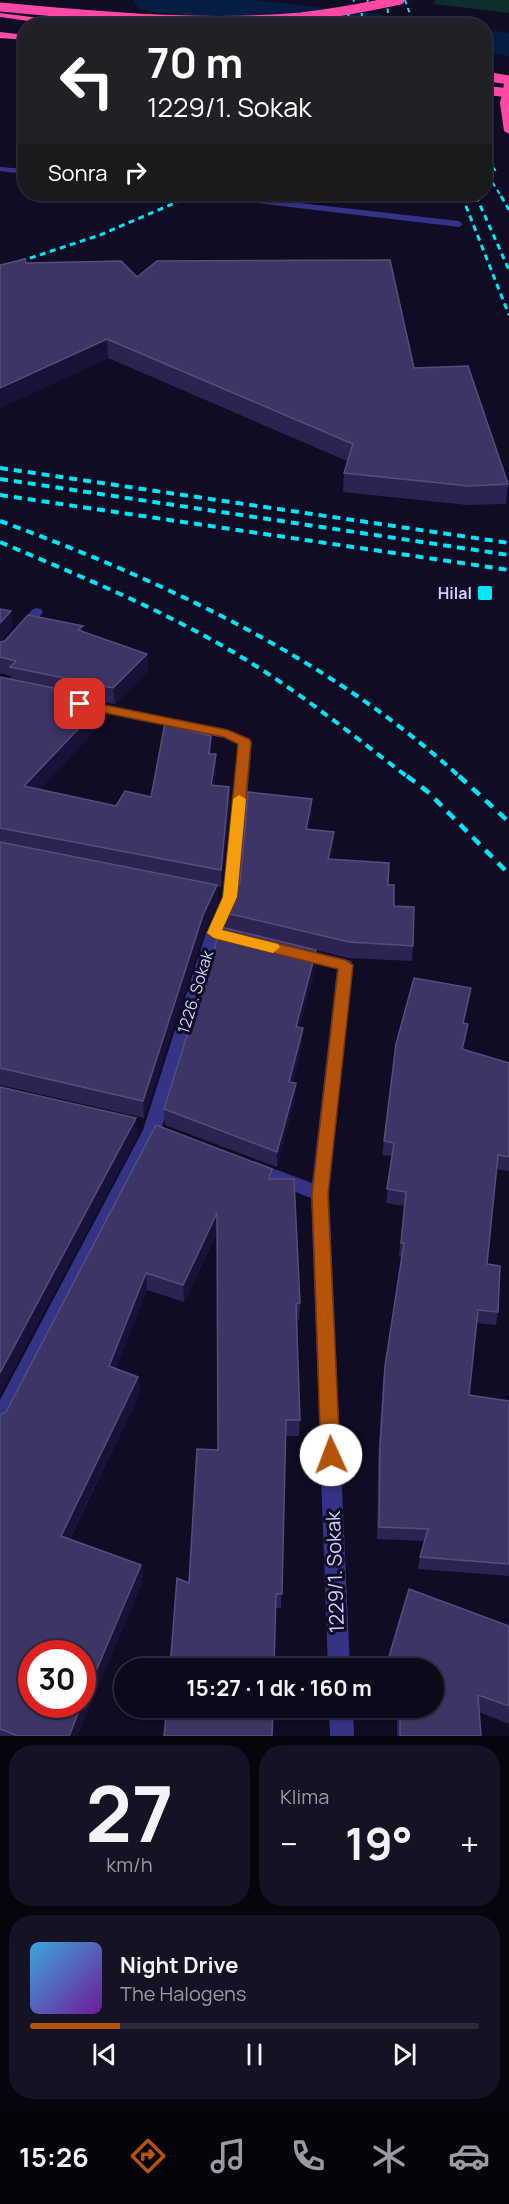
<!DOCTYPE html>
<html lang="tr">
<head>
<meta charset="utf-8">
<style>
  body { margin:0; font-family:Manrope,sans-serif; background:#141223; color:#f1f3f6; height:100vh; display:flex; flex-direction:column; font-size:22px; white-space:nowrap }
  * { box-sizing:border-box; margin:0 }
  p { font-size:20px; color:#9a9aa2 }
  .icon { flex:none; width:33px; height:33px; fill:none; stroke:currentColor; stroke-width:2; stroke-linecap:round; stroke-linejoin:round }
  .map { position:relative; height:1736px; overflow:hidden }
  .panel { display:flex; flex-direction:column; gap:9px; padding:9px; background:#06050e; flex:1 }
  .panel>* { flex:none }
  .guide { position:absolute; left:18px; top:18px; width:474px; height:183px; border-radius:24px; box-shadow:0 2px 4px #0004,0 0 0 2px #2b2a39; background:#202124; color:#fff; overflow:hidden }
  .speed { position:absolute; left:18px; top:1640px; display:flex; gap:12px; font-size:30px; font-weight:700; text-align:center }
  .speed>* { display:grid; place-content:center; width:78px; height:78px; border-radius:50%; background:#0b091a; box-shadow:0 2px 4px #0004,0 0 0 2px #2b2a39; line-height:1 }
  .speed .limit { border:9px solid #d22; background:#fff; color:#111 }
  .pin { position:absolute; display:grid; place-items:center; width:51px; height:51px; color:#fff; margin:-26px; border-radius:12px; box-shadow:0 3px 9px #0006 }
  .me { position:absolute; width:66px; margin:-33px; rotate:358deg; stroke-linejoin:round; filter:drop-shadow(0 0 4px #0008) }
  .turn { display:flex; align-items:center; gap:21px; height:126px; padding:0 30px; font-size:27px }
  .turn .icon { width:78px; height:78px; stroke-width:2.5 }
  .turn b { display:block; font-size:42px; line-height:51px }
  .then { display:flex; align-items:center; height:57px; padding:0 30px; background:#0003; gap:12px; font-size:22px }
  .big { font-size:45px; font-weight:700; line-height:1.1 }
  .panel .widget { flex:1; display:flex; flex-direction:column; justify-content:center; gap:9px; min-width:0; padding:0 21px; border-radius:24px; background:#141223 }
  .panel .dial { align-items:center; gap:0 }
  .dial b { font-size:78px; line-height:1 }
  .song { display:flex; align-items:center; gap:18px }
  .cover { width:72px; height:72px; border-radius:9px; background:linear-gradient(135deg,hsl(200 70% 55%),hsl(280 70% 35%)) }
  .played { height:6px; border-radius:3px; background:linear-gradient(90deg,#b45309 20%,#2b2a39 20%) }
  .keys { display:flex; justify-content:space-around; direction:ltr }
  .heat { display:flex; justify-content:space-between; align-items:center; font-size:33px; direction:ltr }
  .panel .tiles { flex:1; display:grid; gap:9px; grid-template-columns:1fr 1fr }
  .widget:last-child { grid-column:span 2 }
  .trip { position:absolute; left:114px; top:1658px; width:330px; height:60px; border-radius:30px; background:#0b091a; box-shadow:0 2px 4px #0004,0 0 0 2px #2b2a39; font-weight:700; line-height:60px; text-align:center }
  .tabs { display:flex; height:96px; justify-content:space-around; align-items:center; background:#04040a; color:#9a9aa2 }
  .tabs .icon { width:42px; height:42px }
  .tabs .current { color:#b45309 }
  .tabs b { font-size:27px; color:#f1f3f6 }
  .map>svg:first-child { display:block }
</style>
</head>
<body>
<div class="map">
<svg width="509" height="1736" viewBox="0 0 509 1736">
  <rect width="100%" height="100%" fill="#0f0c23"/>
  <path fill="#0e2e2c" d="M 435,0 L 509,0 L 509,13 L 434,4 Z"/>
  <g fill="#051d43">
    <path d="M 323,9 L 455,25 L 319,26 L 305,23 Z"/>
    <path d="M 485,29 L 509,33 L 509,56 L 485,52 Z"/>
  </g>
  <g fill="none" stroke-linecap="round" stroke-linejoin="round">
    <path fill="#051d43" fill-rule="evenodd" d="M 133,0 L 255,0 L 379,14 L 393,18 L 399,26 L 272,26 L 152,12 L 138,8 Z"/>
    <g fill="#343386" fill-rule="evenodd">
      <path d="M 0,167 L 26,169 L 26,174 L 0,171 Z"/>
      <path d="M 201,194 L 222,194 L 459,221 L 463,224 L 459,227 L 205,197 Z"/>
      <path d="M 37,608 L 41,609 L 43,612 L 41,615 L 5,656 L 0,657 L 0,645 L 33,609 Z"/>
      <path d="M 85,701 L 228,730 L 250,739 L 252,742 L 238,897 L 222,933 L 161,1130 L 7,1427 L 0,1430 L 0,1400 L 143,1130 L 206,933 L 222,897 L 238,744 L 224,738 L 80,708 L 78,705 Z"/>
      <path d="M 298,948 L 345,959 L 351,961 L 353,965 L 329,1194 L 350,1668 L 328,1668 L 311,1198 L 247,1173 L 244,1168 L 247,1163 L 253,1161 L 312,1183 L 337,969 L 292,958 L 290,954 L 292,950 Z"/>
      <path d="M 329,1707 L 353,1707 L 354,1736 L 330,1736 Z"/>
    </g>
    <g fill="#ff49a5" fill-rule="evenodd">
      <path d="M 0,13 L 88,24 L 92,26 L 64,26 L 0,17 Z"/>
      <path d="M 0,32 L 26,35 L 26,40 L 0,38 Z"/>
      <path d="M 509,76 L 509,134 L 504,131 L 500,103 L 505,79 Z"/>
    </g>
    <g stroke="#00e6f9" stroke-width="2" stroke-dasharray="4.5 4" stroke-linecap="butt">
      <path d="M 387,0 L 388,15 L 392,26"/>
      <path d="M 405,0 L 414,26"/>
      <path d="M 347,26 L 349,11 L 354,0"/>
      <path d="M 361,26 L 362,12 L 368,0"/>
      <path d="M 484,153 L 497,173"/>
      <path d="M 484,168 L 502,198"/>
      <path d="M 461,194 L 463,198"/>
      <path d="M 475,194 L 477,198"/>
      <path d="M 188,198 L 196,194"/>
    </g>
    <g stroke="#00e6f9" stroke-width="3" stroke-dasharray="6 4.5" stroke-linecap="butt">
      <path d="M 462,196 L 509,315"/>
      <path d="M 476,196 L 509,270"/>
      <path d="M 501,196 L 509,210"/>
      <path d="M 0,268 L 100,235 L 191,196"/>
    </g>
    <g stroke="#00e6f9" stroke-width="4" stroke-dasharray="8 6" stroke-linecap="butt">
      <path d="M 0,468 L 509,543"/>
      <path d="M 0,479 L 509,555"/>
      <path d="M 0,495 L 509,570"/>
      <path d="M 0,521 C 164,581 331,659 461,778"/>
      <path d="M 0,542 C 82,577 166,611 243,658 C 301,693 355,737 409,778"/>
    </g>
    <g stroke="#00e6f9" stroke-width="4.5" stroke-dasharray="10 8" stroke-linecap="butt">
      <path d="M 407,776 L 428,792 L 509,874"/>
      <path d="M 459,776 L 509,822"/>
    </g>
    <g stroke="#ff49a5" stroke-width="9">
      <path d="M 0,7 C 100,16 201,26 301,17 C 334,13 367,7 400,0"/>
      <path d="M 484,76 L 509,80"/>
      <path d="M 484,90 L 509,93"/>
    </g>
  </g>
  <g fill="#2c2353">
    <path d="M 26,263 L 137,277 L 414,368 L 508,484 L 506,504 L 467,505 L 343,492 L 344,473 L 347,461 L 108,358 L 0,408 L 0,265 Z"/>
    <path d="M 83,632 L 147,654 L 148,671 L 115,704 L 103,702 L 104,715 L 102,717 L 102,723 L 39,790 L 116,806 L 151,797 L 211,754 L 216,771 L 214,785 L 229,787 L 230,805 L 221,887 L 217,887 L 218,903 L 204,932 L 144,1118 L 0,1085 L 0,677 L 11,679 L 11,676 L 0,673 L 0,642 Z"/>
    <path d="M 312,799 L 312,814 L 308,829 L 334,832 L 333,847 L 330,859 L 388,885 L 394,906 L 413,946 L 412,961 L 348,958 L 316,950 L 316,966 L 299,1028 L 302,1044 L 293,1082 L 296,1083 L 295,1099 L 277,1167 L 165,1125 L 164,1109 L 226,928 L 226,913 Z"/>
    <path d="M 471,988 L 464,1023 L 466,1038 L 464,1049 L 509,1063 L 509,1171 L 496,1169 L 487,1264 L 498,1312 L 496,1325 L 477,1323 L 469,1395 L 509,1401 L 509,1576 L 418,1569 L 420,1557 L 424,1541 L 377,1539 L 378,1460 L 383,1379 L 402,1257 L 399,1257 L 404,1206 L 386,1203 L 392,1156 L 382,1155 L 384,1141 Z"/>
    <path d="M 156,1125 L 272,1179 L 300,1303 L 299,1320 L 297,1320 L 300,1420 L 299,1436 L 285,1436 L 281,1608 L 276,1608 L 189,1583 L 218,1450 L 218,1231 L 184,1302 L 147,1290 L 116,1368 L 138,1377 L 140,1393 L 70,1539 L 141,1565 L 143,1580 L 77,1736 L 0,1736 L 0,1415 L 6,1412 Z"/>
    <path d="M 509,1626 L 509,1724 L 479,1712 L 481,1736 L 397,1736 L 397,1707 L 434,1707 L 434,1668 L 387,1668 L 388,1660 Z"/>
  </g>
  <g fill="#191238">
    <path d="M 107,339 L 108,358 L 0,408 L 0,388 Z"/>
    <path d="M 11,611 L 13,627 L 0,642 L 0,623 Z"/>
    <path d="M 83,626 L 84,642 L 78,630 Z"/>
    <path d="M 147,654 L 148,671 L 115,704 L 113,688 Z"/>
    <path d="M 102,698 L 104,715 L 102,717 L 102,723 L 26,804 L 24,786 Z"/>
    <path d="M 211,736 L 211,753 L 209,754 Z"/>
    <path d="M 216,754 L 216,771 L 211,802 L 211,785 Z"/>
    <path d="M 229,787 L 230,805 L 221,887 L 221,870 Z"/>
    <path d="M 312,799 L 312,814 L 305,844 L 306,829 Z"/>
    <path d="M 334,832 L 333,847 L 327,874 L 328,859 Z"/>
    <path d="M 217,885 L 218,903 L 204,932 L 144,1118 L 143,1101 L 203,915 Z"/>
    <path d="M 316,950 L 316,966 L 295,1043 L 296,1027 Z"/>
    <path d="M 471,988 L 469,1002 L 461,1037 L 463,1023 Z"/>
    <path d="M 468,1024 L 466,1038 L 460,1063 L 462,1049 Z"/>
    <path d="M 303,1028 L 302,1044 L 289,1097 L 289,1082 Z"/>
    <path d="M 296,1083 L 295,1099 L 277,1167 L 277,1152 Z"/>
    <path d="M 136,1118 L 138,1136 L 0,1395 L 0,1373 Z"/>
    <path d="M 217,1213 L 218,1230 L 184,1302 L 183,1285 Z"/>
    <path d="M 146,1273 L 147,1290 L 111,1382 L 109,1366 Z"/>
    <path d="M 138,1377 L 140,1393 L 64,1550 L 61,1536 Z"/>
    <path d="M 141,1565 L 143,1580 L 77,1736 L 69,1736 Z"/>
  </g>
  <g fill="#3d3565" stroke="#554d7e" stroke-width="1.5">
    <path d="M 25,259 L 26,263 L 121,261 L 137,277 L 157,261 L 390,260 L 414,368 L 468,366 L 508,484 L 469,486 L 344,473 L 353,444 L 107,339 L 0,388 L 0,265 Z"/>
    <path d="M 0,609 L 11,611 L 0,623 Z"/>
    <path d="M 28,615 L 83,626 L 78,630 L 147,654 L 113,688 L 10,667 L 16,661 L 0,657 L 0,642 L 5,641 Z"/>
    <path d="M 0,677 L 102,698 L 96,704 L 101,705 L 24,786 L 116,806 L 125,791 L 151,797 L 165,723 L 211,736 L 209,754 L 216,754 L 211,785 L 229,787 L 221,870 L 0,828 Z"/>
    <path d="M 248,792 L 312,799 L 306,829 L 334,832 L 328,859 L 389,863 L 388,885 L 394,885 L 394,906 L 414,907 L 413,946 L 349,942 L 226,913 L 240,882 Z"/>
    <path d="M 0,842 L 217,885 L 203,915 L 143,1101 L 0,1068 Z"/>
    <path d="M 221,927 L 316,950 L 296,1027 L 303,1028 L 289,1082 L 296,1083 L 277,1152 L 164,1109 Z"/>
    <path d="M 414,978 L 471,988 L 463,1023 L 468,1024 L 462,1049 L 509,1063 L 509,1157 L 498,1155 L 487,1264 L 500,1266 L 498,1312 L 478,1310 L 469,1395 L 509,1401 L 509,1564 L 420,1557 L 428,1529 L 379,1527 L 380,1447 L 385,1366 L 404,1243 L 401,1243 L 406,1192 L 387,1189 L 394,1143 L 384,1141 L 396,1044 Z"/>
    <path d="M 0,1087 L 136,1118 L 0,1373 Z"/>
    <path d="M 156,1125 L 272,1169 L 269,1179 L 294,1179 L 300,1303 L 296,1304 L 300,1420 L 286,1420 L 282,1594 L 276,1594 L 274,1668 L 170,1668 L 177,1578 L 189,1583 L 197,1449 L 218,1450 L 217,1213 L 183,1285 L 146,1273 L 109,1366 L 138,1377 L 61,1536 L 141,1565 L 82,1704 L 82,1653 L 32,1653 L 32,1704 L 82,1704 L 69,1736 L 18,1736 L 0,1729 L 0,1415 L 6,1412 Z"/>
    <path d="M 409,1589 L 509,1626 L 509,1706 L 478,1695 L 481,1736 L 400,1736 L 400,1707 L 434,1707 L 434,1668 L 399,1668 L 399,1665 L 388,1660 Z"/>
    <path d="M 167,1707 L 273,1707 L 272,1736 L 164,1736 Z"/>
  </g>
  <path fill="#b45309" stroke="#753606" stroke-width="1.5" d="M 80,700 L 228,730 L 249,739 L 251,742 L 237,897 L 222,930 L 345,960 L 353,965 L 328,1194 L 340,1455 L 337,1461 L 331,1464 L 324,1461 L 321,1455 L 312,1194 L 338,969 L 214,938 L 207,933 L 223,897 L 238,744 L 224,737 L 76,707 L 74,704 Z"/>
  <path fill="#f59e0b" d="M 239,795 L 246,799 L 237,897 L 222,930 L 278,944 L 280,947 L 273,953 L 214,938 L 207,933 L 223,897 L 233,799 Z"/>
  <rect fill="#00e6f9" stroke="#0f0c23" stroke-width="2" x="477" y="585" width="16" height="16" rx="3"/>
  <g text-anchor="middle" stroke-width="6" stroke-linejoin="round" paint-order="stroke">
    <g font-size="16" font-weight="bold" fill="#d2ceff" stroke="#0f0c23" text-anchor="end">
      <text x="472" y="599">Hilal</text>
    </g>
    <g font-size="16" fill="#d2ceff" stroke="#0f0c23">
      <text transform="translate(195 992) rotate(-73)" y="6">1226. Sokak</text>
    </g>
    <g font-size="20" fill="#d2ceff" stroke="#0f0c23">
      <text transform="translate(335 1572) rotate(-92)" y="7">1229/1. Sokak</text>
    </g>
  </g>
</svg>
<div class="speed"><div class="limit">30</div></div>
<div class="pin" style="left:80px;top:704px;background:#d93025"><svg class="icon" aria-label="arrive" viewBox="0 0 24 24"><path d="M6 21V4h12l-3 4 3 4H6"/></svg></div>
<svg class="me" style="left:331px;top:1455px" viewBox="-20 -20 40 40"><circle r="19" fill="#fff"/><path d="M0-13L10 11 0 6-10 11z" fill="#b45309"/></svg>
<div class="trip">15:27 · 1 dk · 160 m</div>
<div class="guide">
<div class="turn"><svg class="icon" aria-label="left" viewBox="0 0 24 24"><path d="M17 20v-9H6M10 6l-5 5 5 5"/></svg><div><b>70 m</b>1229/1. Sokak</div></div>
<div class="then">Sonra<svg class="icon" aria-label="right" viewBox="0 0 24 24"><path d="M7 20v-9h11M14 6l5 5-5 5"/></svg></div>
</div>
</div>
<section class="panel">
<div class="tiles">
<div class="widget dial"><b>27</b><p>km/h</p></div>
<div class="widget"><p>Klima</p>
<div class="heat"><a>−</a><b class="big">19°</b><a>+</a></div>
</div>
<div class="widget">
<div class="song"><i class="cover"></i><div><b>Night Drive</b><p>The Halogens</p></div></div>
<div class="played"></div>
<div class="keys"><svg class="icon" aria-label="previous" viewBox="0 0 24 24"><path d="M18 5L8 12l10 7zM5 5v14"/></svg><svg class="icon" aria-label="pause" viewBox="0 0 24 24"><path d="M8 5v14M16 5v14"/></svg><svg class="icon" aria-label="next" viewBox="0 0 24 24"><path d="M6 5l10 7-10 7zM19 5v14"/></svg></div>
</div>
</div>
</section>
<nav class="tabs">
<b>15:26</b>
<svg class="icon current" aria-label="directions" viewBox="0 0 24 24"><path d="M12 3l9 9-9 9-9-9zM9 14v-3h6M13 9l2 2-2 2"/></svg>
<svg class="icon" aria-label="music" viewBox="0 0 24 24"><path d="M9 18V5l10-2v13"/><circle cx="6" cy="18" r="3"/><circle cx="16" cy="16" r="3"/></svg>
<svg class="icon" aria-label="phone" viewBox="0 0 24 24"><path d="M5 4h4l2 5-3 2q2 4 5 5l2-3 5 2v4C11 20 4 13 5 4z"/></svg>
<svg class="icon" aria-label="climate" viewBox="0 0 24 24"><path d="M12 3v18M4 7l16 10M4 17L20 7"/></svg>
<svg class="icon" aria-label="car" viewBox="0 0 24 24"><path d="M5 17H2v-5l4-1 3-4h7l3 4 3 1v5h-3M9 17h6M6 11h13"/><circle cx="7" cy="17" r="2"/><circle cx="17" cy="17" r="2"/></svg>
</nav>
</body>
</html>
